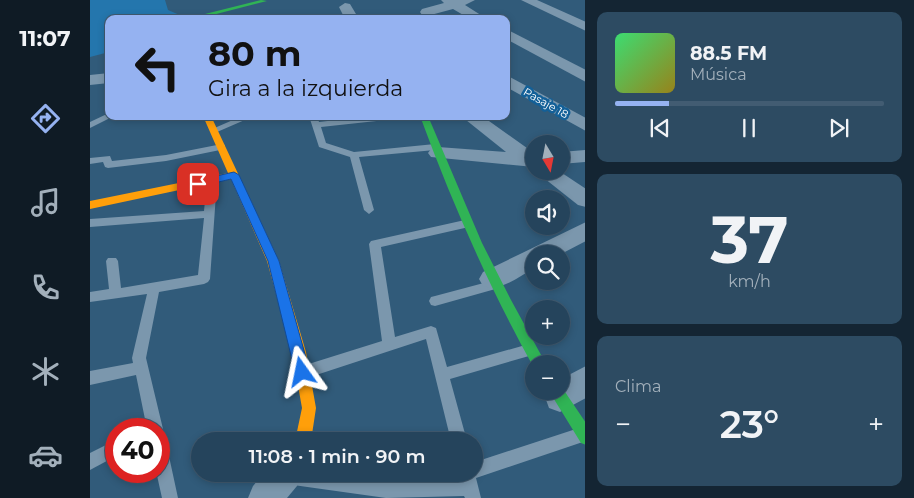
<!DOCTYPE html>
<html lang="es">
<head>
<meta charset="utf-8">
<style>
  body { margin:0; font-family:Montserrat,sans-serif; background:#2d4b62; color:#f1f3f6; height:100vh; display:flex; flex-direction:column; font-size:19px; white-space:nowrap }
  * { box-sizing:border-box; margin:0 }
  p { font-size:16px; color:#a3b0bb }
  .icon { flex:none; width:28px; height:28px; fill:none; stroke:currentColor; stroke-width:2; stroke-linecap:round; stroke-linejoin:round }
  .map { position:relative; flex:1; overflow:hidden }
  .details { display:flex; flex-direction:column; gap:12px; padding:12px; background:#142533; width:329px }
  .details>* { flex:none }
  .hud { position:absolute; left:15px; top:15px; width:405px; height:105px; border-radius:10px; box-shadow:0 2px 8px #0003,0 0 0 1px #425c72; background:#95b2f1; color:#111; overflow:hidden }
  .needle { width:32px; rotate:170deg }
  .controls { position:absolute; left:435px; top:135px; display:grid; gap:10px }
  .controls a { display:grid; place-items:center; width:45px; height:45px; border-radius:50%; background:#25445c; box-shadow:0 2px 8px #0003,0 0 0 1px #425c72; font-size:25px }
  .speed { position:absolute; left:15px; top:418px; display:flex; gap:10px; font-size:25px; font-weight:700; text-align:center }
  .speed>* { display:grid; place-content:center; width:65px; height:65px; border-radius:50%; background:#25445c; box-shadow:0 2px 8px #0003,0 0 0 1px #425c72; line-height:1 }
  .speed .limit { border:8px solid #d22; background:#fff; color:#111 }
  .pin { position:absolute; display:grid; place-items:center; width:42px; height:42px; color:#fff; margin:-21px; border-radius:10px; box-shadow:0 2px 8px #0006 }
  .me { position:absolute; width:55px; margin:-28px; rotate:348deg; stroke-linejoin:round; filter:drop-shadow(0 0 4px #0008) }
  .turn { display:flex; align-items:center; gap:18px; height:105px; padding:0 20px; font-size:22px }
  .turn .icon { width:65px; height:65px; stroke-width:2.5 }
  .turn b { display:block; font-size:35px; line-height:42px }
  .big { font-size:38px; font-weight:600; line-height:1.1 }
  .details .widget { flex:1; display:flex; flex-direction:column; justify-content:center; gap:8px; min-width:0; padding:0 18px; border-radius:10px; background:#2d4b62 }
  .details .dial { align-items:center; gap:0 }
  .dial b { font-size:65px; line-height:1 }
  .song { display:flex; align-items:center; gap:15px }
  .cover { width:60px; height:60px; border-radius:8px; background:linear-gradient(135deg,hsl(140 70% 55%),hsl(50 70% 35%)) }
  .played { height:5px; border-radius:2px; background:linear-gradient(90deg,#95b2f1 20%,#425c72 20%) }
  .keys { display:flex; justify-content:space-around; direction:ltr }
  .heat { display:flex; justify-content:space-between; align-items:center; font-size:28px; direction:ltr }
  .trip { position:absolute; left:101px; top:432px; width:292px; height:50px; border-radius:25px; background:#25445c; box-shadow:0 2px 8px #0003,0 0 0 1px #425c72; font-weight:600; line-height:50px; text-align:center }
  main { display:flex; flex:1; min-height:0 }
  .tab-bar { display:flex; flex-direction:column; width:90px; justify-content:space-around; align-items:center; background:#0f1b25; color:#a3b0bb }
  .tab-bar .icon { width:35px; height:35px }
  .tab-bar .current { color:#95b2f1 }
  .tab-bar b { font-size:22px; color:#f1f3f6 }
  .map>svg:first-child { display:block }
</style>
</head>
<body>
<main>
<nav class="tab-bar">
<b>11:07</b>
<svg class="icon current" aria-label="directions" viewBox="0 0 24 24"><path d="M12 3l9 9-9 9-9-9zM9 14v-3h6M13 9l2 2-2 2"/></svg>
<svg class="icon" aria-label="music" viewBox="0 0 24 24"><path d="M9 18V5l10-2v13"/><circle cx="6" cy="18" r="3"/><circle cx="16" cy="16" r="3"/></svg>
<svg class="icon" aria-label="phone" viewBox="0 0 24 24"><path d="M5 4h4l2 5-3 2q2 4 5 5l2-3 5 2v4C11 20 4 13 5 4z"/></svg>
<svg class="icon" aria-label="climate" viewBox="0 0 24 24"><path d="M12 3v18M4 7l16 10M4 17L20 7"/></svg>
<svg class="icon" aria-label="car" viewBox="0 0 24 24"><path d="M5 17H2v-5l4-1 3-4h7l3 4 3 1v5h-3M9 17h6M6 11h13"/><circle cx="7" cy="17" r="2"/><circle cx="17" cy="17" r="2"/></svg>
</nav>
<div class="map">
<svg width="496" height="498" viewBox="0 0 496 498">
  <rect width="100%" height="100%" fill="#315b7a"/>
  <path fill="#2476ad" d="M 0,0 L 75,0 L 78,10 L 92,16 L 94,19 L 19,19 L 19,52 L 0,57 Z"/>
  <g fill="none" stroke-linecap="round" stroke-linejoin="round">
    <g fill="#7b97ad" fill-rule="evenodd">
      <path d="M 190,16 L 192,17 L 193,19 L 187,19 Z"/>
      <path d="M 19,113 L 19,116 L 22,117 L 0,128 L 0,122 Z"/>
      <path d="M 152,116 L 164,116 L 127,132 L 124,133 L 120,130 Z"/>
      <path d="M 219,116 L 227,116 L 229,122 L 281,116 L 309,116 L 305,119 L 231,127 L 236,143 L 264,152 L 345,144 L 350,147 L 345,150 L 269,157 L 284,210 L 279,214 L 274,210 L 260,157 L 229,147 Z"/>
      <path d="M 132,144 L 135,145 L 135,149 L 76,161 L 18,168 L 15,167 L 13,162 L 0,164 L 0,158 L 20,156 L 22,161 L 76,155 Z"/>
      <path d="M 122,177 L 127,180 L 120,279 L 118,282 L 114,284 L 69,292 L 56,358 L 73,429 L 69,435 L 69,429 L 57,429 L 46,375 L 0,385 L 0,371 L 43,363 L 42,358 L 57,294 L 0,302 L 0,292 L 19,289 L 16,261 L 18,258 L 26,258 L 28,261 L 31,288 L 108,275 L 114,218 L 0,227 L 0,219 L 114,211 L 117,180 Z"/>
      <path d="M 375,220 L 380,224 L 379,227 L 291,247 L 305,337 L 341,326 L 346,328 L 357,367 L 439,344 L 444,346 L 446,350 L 444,354 L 439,356 L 360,379 L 377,441 L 361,441 L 336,339 L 214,379 L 209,377 L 207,372 L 209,367 L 292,341 L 279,244 L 281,241 Z"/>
      <path d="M 405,280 L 409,282 L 411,285 L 409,288 L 345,306 L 341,305 L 339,301 L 341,297 L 345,296 Z"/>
      <path d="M 492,427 L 496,429 L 496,441 L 386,478 L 391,498 L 375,498 L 374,496 L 296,498 L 196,484 L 190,482 L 188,476 L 189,474 L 239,474 L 305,483 L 370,480 L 369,474 L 385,474 L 385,462 Z"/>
      <path d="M 69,439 L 74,442 L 77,447 L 88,498 L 72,498 L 66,471 L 69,471 Z"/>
      <path d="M 26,440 L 26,456 L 0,470 L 0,453 Z"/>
    </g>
    <g fill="#7b97ad" fill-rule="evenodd">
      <path d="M 351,0 L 385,0 L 375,5 L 397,19 L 380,19 L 363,9 L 337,16 L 332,15 L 330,12 L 332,9 L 354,3 Z"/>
      <path d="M 431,0 L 447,0 L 496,22 L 496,31 Z"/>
      <path d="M 255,3 L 260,4 L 269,19 L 255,19 L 249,7 Z"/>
      <path d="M 416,29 L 496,70 L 496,82 L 416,39 Z"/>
      <path d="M 19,73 L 19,83 L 0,85 L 0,75 Z"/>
      <path d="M 416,75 L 496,118 L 496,131 L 416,87 Z"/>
      <path d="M 371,116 L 392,116 L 444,153 L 444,167 L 341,157 L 338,153 L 341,149 L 348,147 L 416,152 Z"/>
      <path d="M 496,150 L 496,162 L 471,164 L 471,152 Z"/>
      <path d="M 445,171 L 469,171 L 496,189 L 496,207 L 488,205 Z"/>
      <path d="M 496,222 L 496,241 L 471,254 L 444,254 L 444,268 C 429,277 410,292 393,286 L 389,279 L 393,272 Z"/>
      <path d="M 496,366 L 496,398 L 470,412 L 459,408 L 455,397 L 457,391 L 471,391 L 471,379 Z"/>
      <path d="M 173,474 L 212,474 L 207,486 L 197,498 L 158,498 L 163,486 Z"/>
    </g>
    <g fill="#30b455" fill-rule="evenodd">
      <path d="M 171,0 L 177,1 L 107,19 L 99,18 Z"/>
      <path d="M 330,116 L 338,116 L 392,243 L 421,300 L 456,364 L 444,364 L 444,368 C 399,287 362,203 330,116 Z"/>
      <path d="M 471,386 L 496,423 L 496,445 L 491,443 L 459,391 L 471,391 Z"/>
    </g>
    <path fill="#ff9f0a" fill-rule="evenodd" d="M 113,116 L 121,116 L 189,261 L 216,352 L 226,408 L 221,441 L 205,441 L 212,408 L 202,352 L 177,261 L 141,179 L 0,209 L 0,201 L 138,173 Z"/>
  </g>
  <path fill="#1a73e8" stroke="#114b97" d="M 144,172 L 149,175 L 189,261 L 220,372 L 217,377 L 212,379 L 208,377 L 205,372 L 178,261 L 141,179 L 108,187 L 103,184 L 104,181 Z"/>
  <g text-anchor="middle" stroke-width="5" stroke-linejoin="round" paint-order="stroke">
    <g font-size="11" fill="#fff" stroke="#136098">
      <text transform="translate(456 103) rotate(30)" y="4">Pasaje 18</text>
    </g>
  </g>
</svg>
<div class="controls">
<a><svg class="needle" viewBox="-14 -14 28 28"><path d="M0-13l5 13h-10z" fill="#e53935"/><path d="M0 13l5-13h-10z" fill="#a3b0bb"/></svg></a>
<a><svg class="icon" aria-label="sound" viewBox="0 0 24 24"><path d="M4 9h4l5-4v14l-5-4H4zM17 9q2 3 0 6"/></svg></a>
<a><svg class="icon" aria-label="search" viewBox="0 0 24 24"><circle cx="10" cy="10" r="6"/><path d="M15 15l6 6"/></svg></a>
<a>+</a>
<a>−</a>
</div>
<div class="speed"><div class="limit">40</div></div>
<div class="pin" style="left:108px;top:184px;background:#d93025"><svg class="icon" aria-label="arrive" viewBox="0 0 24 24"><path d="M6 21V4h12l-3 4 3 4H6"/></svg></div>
<svg class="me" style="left:212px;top:372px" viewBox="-20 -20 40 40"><path d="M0-17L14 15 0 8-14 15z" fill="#1a73e8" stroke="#fff" stroke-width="4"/></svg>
<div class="trip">11:08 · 1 min · 90 m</div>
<div class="hud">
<div class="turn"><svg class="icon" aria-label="left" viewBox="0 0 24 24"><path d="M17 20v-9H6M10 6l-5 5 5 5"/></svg><div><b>80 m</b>Gira a la izquierda</div></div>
</div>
</div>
<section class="details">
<div class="widget">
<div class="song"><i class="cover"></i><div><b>88.5 FM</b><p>Música</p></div></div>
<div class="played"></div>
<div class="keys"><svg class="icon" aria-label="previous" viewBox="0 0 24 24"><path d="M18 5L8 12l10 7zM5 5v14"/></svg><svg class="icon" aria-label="pause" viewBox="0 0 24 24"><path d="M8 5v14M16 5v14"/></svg><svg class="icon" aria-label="next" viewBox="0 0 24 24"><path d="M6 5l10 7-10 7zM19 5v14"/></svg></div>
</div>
<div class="widget dial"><b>37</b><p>km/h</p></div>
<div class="widget"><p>Clima</p>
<div class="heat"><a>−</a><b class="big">23°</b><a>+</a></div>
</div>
</section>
</main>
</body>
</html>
